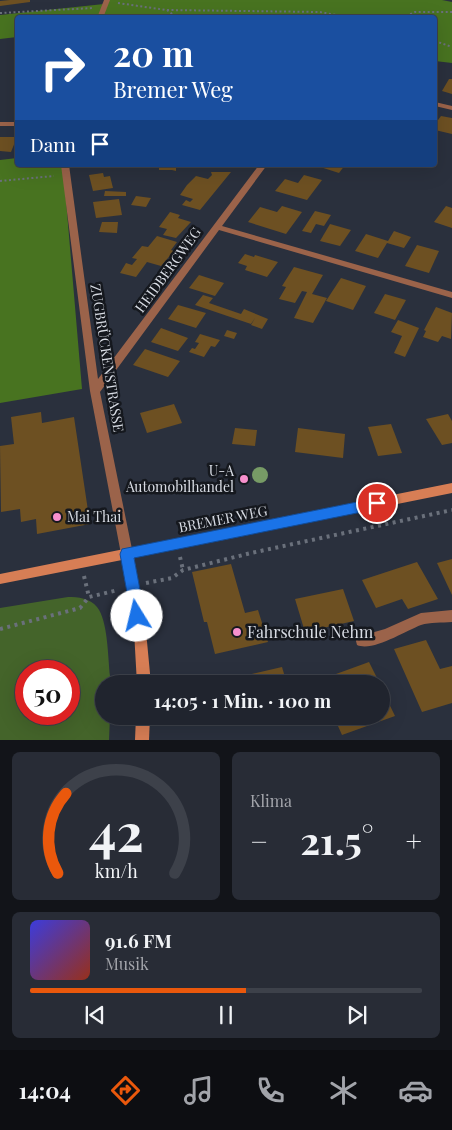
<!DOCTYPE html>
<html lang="de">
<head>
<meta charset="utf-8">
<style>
  body { margin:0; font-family:"Playfair Display",serif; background:#282c36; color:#f1f3f6; height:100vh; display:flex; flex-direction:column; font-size:19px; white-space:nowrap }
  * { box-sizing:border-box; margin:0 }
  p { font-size:16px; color:#a2a4aa }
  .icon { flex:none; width:28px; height:28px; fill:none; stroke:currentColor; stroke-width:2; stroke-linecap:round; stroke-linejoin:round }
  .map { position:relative; height:740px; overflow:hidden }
  .sheet { display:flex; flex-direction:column; gap:12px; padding:12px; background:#121419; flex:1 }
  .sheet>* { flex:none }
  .hud { position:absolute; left:15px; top:15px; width:422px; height:152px; border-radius:5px; box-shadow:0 5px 20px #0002,0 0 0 1px #3d414a; background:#1a4fa0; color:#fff; overflow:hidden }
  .speed { position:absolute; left:15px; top:660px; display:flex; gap:10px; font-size:25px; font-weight:700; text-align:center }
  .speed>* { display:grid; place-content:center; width:65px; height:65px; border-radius:50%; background:#20242e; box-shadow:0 5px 20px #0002,0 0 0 1px #3d414a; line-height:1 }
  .speed .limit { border:8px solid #d22; background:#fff; color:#111 }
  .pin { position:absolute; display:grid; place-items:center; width:42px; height:42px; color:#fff; margin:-21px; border:2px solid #fff; border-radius:50%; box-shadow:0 1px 5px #0007 }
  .me { position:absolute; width:55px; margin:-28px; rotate:351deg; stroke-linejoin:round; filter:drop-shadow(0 0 4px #0008) }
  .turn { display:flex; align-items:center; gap:18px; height:105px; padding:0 15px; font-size:22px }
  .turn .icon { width:65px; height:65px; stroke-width:2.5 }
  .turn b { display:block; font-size:35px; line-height:42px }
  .then { display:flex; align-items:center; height:48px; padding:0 15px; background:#0003; gap:10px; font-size:19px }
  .big { font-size:38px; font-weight:700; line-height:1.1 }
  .sheet .tile { flex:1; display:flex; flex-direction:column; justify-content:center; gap:8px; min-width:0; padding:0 18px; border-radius:8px; background:#282c36 }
  .sheet .dial { align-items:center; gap:0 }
  .dial svg { height:130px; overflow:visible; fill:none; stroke:#3d414a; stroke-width:7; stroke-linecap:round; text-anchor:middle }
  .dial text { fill:#f1f3f6; stroke:none }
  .song { display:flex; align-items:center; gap:15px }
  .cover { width:60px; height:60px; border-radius:8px; background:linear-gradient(135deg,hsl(240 70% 55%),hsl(10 70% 35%)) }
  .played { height:5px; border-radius:2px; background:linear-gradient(90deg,#ea580c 55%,#3d414a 55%) }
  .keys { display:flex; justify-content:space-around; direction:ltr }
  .heat { display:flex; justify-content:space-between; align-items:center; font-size:28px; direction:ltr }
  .sheet .tiles { flex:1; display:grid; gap:12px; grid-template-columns:1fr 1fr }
  .tile:last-child { grid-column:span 2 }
  .trip { position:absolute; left:95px; top:675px; width:295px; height:50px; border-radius:25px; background:#20242e; box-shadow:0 5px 20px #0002,0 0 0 1px #3d414a; font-weight:700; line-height:50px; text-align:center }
  .tab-bar { display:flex; height:80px; justify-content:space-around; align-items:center; background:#0d0e12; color:#a2a4aa }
  .tab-bar .icon { width:35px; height:35px }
  .tab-bar .current { color:#ea580c }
  .tab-bar b { font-size:22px; color:#f1f3f6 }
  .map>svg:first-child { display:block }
</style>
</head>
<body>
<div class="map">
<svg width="452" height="740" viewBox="0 0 452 740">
  <rect width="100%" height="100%" fill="#2a303d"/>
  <path fill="#44642a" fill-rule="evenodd" d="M 68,597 C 78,597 90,598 97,607 C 108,620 108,658 110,676 L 110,684 L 104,684 L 104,716 L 110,716 L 109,740 L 0,740 L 0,608 ZM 26,671 L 69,671 L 69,714 L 26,714 Z"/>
  <g fill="#487320">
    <path d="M 105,0 L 442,0 L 452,2 L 452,63 L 435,61 L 435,18 L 18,18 L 17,37 L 0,39 L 0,15 L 104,4 Z"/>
    <path d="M 17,158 L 18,165 L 63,165 L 82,389 L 0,403 L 0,160 Z"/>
  </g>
  <g fill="#6d5022">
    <path d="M 10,0 L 30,0 L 30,2 L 0,6 L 0,1 Z"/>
    <path d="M 449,79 L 452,79 L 452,94 L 442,91 Z"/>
    <path d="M 441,116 L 452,118 L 452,134 L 435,130 L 435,124 Z"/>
    <path d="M 0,137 L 17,137 L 11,152 L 0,151 Z"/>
    <path d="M 159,165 L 176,166 L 176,171 L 172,170 L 159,170 Z"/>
    <path d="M 314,165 L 345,165 L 339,173 Z"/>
    <path d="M 211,172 L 231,172 L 200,210 L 182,205 L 186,200 L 190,202 L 193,199 L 180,195 L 187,185 L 196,176 L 208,179 L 212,175 Z"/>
    <path d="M 103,173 L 104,177 L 110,176 L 113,188 L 93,191 L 89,175 Z"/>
    <path d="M 304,175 L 322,180 L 307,200 L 275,191 L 285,179 L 298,183 Z"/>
    <path d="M 105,191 L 126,192 L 126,196 L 104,196 Z"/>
    <path d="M 136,196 L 151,198 L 146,207 L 131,205 Z"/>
    <path d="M 119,199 L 122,215 L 96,218 L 93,202 Z"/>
    <path d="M 282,206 L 302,212 L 286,234 L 248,222 L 260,207 L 277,212 Z"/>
    <path d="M 446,206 L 452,208 L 452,228 L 434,222 Z"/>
    <path d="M 315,211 L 331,215 L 324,226 L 316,224 L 311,233 L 302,231 Z"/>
    <path d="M 170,212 L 180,215 L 178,218 L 191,222 L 176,238 L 163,235 L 167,229 L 159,227 Z"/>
    <path d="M 102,222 L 118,222 L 117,233 L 99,232 Z"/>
    <path d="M 330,224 L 351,230 L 340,246 L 320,241 Z"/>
    <path d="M 394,231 L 411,237 L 404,248 L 387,243 L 378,258 L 355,251 L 366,234 L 388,241 Z"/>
    <path d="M 157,236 L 177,242 L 171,250 L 174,251 L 161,266 L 147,262 L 136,277 L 120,273 L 126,263 L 132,265 L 137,259 L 132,258 L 142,246 L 148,247 Z"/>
    <path d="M 417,245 L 439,251 L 429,273 L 405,266 Z"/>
    <path d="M 245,254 L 254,257 L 255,255 L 278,262 L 267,277 L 245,270 L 247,266 L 238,263 Z"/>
    <path d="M 294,267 L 323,275 L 312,294 L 327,298 L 313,323 L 294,318 L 307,292 L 302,291 L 295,303 L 279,299 L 286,287 L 282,286 Z"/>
    <path d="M 199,275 L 224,283 L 215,296 L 189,288 Z"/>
    <path d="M 341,278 L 366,286 L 353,310 L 326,301 Z"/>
    <path d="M 385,294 L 406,300 L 395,320 L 374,313 Z"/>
    <path d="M 203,295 L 213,298 L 209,303 L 241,314 L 244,309 L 268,319 L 262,329 L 251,325 L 255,318 L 251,324 L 195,305 Z"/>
    <path d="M 178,305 L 206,313 L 196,328 L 168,319 Z"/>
    <path d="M 436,307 L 452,313 L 451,339 L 442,336 L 438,342 L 423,337 L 426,331 L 424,330 Z"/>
    <path d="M 398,320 L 419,328 L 405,357 L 394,353 L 402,336 L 391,332 Z"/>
    <path d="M 161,328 L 188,338 L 178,351 L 151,342 Z"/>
    <path d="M 227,330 L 237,333 L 234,339 L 224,336 Z"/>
    <path d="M 200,334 L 220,340 L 215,347 L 211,346 L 204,357 L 189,352 L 192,348 L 195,349 L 199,343 L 195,342 Z"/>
    <path d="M 145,349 L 180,361 L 168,377 L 133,365 Z"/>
    <path d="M 174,404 L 182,423 L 147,433 L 140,413 Z"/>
    <path d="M 41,412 L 42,423 L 74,417 L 90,524 L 37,534 L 36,519 L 21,522 L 20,509 L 1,512 L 0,446 L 14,444 L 11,417 Z"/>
    <path d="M 448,414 L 452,421 L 452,443 L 442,445 L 426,419 Z"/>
    <path d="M 391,424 L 402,453 L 378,456 L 368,427 Z"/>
    <path d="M 235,428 L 257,430 L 255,446 L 232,444 Z"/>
    <path d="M 298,428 L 345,434 L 343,458 L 295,452 Z"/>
    <path d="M 452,559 L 452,595 L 437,563 Z"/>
    <path d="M 417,562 L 438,599 L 408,609 L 402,599 L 376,608 L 362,580 Z"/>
    <path d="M 231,564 L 245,613 L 258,610 L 268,642 L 215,654 L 207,622 L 204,622 L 192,572 Z"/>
    <path d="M 343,589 L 354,621 L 305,632 L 295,599 Z"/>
    <path d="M 426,640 L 440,669 L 452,666 L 452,703 L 422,712 L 394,649 Z"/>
    <path d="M 369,662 L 380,684 L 340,684 L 336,674 Z"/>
    <path d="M 282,667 L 287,684 L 237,684 L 235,678 Z"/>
    <path d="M 381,687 L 395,716 L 342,735 L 334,717 L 381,716 Z"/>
  </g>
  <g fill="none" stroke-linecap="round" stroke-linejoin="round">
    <g stroke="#6a707b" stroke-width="2" stroke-dasharray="2 2.5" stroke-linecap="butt">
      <path d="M 118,3 L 166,10 L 320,12 L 352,18"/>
      <path d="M 167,10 L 177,18"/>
      <path d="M 0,13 L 93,8"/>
      <path d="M 402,18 L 415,12 L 452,12"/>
      <path d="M 435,41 L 452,47"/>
      <path d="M 0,181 L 54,176"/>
    </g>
    <g stroke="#6a707b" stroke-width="4" stroke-dasharray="3 4.5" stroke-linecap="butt">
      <path d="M 180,557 L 183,570"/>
      <path d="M 84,576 L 89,597"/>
      <path d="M 146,583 L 172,578 L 183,570 L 251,553 L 452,510"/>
      <path d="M 0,629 L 80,608 L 89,597 L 118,590"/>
    </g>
    <g fill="#9b634a" fill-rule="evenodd">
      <path d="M 104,0 L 110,0 L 103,18 L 97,18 Z"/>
      <path d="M 435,102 L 452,106 L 452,110 L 435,106 Z"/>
      <rect x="0" y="122" width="18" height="4"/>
      <path d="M 61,165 L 69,165 L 98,379 L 259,165 L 267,165 L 222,226 L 452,292 L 452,298 L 219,230 L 100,392 L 133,554 L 131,558 L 127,559 L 123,558 L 121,554 L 90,391 Z"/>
      <path d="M 452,610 L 452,622 C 442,623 430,622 421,625 C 405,631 373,652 357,645 L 356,641 L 357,637 L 385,629 L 421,613 Z"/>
    </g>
    <g fill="#d77e55" fill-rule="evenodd">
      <path d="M 452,483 L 452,493 L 134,557 L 146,631 L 151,684 L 137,684 L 134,631 L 122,560 L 0,584 L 0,574 Z"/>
      <path d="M 136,716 L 150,716 L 149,740 L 135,740 Z"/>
    </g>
  </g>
  <circle fill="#779b66" cx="260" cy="475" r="8"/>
  <path fill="#1a73e8" stroke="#114b97" d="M 377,498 L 381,499 L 383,503 L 381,507 L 377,509 L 134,558 L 145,616 L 142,620 L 137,622 L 132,620 L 120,554 L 122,549 Z"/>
  <g fill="#f790cd" stroke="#15181e" stroke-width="2">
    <circle cx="244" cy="479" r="5"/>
    <circle cx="57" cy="517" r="5"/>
    <circle cx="237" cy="632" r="5"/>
  </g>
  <g text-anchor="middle" stroke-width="5" stroke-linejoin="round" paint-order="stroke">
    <g font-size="14" fill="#d8dce4" stroke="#15181e">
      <text transform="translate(168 270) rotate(-54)" y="5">HEIDBERGWEG</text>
      <text transform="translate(107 358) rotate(81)" y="5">ZUGBRÜCKENSTRASSE</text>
      <text transform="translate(223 519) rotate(-11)" y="5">BREMER WEG</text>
    </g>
    <g font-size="14" fill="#d8dce4" stroke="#15181e" text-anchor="end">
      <text x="234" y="476">U-A<tspan x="234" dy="16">Automobilhandel</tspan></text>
      <text x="67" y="522" text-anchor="start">Mai Thai</text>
    </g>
    <g font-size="16" fill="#d8dce4" stroke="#15181e" text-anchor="start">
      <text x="247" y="638">Fahrschule Nehm</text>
    </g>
  </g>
</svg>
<div class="speed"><div class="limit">50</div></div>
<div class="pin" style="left:377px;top:503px;background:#d93025"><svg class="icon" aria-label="arrive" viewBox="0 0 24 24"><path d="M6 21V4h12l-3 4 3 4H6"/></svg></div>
<svg class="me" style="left:137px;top:616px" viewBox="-20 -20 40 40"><circle r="19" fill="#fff"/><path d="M0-13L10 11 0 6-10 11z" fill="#1a73e8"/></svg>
<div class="trip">14:05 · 1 Min. · 100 m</div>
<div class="hud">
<div class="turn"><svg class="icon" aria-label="right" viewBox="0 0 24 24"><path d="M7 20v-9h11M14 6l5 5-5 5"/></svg><div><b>20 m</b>Bremer Weg</div></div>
<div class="then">Dann<svg class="icon" aria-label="arrive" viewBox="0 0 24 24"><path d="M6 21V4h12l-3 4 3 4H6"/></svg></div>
</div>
</div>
<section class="sheet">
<div class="tiles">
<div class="tile dial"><svg viewBox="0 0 100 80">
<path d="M14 69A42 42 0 1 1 86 69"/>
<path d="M14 69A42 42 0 0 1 19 20" stroke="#ea580c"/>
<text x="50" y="56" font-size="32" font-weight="700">42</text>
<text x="50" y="72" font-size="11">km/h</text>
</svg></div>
<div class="tile"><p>Klima</p>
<div class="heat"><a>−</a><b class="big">21.5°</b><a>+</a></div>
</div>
<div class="tile">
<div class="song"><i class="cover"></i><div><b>91.6 FM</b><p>Musik</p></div></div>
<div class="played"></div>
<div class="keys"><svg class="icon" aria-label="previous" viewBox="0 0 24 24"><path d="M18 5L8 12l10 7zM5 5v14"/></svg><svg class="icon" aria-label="pause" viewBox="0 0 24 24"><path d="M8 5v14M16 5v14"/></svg><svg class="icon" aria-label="next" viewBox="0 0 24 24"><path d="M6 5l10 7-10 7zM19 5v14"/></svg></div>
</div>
</div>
</section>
<nav class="tab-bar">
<b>14:04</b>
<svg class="icon current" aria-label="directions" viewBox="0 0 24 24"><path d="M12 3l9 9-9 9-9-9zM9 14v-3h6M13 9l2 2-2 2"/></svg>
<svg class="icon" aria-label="music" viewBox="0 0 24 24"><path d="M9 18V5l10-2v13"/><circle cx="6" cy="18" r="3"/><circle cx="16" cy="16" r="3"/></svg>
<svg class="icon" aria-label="phone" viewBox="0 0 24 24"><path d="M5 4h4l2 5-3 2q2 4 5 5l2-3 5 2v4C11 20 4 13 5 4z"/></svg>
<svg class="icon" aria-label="climate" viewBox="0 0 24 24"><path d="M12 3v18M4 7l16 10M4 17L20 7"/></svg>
<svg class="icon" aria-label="car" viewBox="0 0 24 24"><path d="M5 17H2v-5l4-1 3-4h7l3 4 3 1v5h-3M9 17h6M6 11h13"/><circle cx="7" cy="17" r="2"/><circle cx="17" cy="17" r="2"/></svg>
</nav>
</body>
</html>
